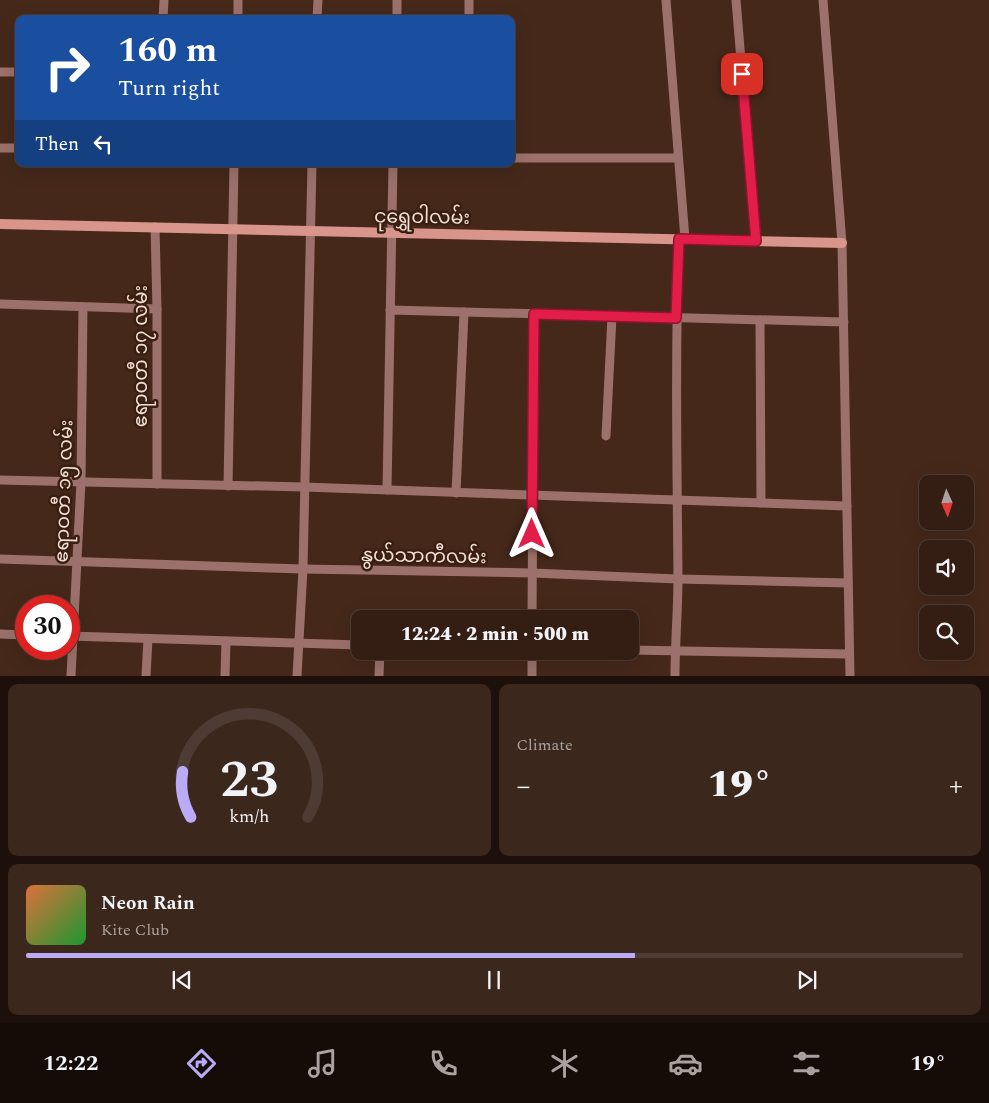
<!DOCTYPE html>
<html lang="en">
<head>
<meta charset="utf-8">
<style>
  body { margin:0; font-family:Spectral,"Noto Sans Myanmar",serif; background:#3c271d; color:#f1f3f6; height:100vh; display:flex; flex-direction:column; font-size:19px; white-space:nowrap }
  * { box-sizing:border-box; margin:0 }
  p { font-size:16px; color:#a9a2a0 }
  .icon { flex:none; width:28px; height:28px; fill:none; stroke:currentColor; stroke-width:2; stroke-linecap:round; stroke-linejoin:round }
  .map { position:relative; height:676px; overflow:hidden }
  .sheet { display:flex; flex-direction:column; gap:8px; padding:8px; background:#1d100b; flex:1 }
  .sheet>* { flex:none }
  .guide { position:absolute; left:15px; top:15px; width:500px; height:152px; border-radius:10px; box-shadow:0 5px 20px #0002,0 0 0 1px #4e3c34; background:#1a4fa0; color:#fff; overflow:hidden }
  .needle { width:32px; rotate:177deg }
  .buttons { position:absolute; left:919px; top:475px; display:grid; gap:10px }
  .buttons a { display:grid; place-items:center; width:55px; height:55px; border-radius:10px; background:#341e14; box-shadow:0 5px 20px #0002,0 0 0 1px #4e3c34; font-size:25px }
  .speed { position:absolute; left:15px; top:595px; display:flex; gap:10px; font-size:25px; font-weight:700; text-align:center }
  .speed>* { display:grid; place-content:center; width:65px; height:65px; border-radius:50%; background:#341e14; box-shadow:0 5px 20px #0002,0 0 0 1px #4e3c34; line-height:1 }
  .speed .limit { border:8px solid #d22; background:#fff; color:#111 }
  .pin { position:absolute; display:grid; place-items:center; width:42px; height:42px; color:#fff; margin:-21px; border-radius:10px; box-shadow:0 2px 8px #0006 }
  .me { position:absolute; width:55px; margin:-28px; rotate:0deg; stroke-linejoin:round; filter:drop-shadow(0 0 4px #0008) }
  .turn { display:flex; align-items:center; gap:18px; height:105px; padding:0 20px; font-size:22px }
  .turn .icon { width:65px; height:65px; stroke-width:2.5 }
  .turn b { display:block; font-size:35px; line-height:42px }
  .then { display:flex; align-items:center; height:48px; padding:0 20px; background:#0003; gap:10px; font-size:19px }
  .big { font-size:38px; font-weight:800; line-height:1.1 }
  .sheet .widget { flex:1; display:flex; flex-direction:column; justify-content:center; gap:8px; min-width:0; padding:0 18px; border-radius:10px; background:#3c271d }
  .sheet .dial { align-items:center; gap:0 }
  .dial svg { height:130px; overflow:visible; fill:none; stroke:#4e3c34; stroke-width:7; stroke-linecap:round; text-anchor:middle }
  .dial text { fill:#f1f3f6; stroke:none }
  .song { display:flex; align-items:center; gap:15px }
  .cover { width:60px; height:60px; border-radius:8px; background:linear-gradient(135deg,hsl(20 70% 55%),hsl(130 70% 35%)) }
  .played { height:5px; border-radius:2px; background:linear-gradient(90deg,#bbaaf6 65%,#4e3c34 65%) }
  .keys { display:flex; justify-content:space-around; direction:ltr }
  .heat { display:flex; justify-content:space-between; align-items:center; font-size:28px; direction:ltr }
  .sheet .tiles { flex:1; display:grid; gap:8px; grid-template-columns:1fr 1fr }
  .widget:last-child { grid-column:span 2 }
  .trip { position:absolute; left:351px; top:610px; width:288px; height:50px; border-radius:10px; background:#341e14; box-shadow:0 5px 20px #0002,0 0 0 1px #4e3c34; font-weight:800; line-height:50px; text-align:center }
  .dock { display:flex; height:80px; justify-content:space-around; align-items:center; background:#150c08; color:#a9a2a0 }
  .dock .icon { width:35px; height:35px }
  .dock .on { color:#bbaaf6 }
  .dock b { font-size:22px; color:#f1f3f6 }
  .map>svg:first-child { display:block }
</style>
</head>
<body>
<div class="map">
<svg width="989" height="676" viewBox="0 0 989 676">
  <rect width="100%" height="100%" fill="#45281a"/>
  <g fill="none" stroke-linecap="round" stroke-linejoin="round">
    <g stroke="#9c716b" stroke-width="9">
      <path d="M 666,0 L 685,239"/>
      <path d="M 736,0 L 756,241"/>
      <path d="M 823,0 L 842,243 L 850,676"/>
      <path d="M 163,19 L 164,0"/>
      <path d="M 238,19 L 238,0"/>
      <path d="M 317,19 L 318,0"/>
      <path d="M 397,19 L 397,0"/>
      <path d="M 469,19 L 469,0"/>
      <path d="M 0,72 L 19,72"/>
      <path d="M 0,148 L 19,148"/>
      <path d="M 511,158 L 678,158"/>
      <path d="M 155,227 L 157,309 L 157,484"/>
      <path d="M 0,304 L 157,309"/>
      <path d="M 390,310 L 844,322"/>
      <path d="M 760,320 L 761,503"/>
      <path d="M 606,436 L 612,316"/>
      <path d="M 0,480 L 304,487 L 847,506"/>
      <path d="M 228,486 L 234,164"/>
      <path d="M 387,490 L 393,164"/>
      <path d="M 456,493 L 464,312"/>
      <path d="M 0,559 L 303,569 L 532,573 L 678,579 L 848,583"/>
      <path d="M 532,619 L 534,314"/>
      <path d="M 0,634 L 26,635"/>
      <path d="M 69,636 L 360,645"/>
      <path d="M 630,650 L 849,654"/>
      <path d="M 71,676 L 81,482 L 83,307"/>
      <path d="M 146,676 L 148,639"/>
      <path d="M 225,676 L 226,641"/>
      <path d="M 297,676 L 303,569 L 312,164"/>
      <path d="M 379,676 L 380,651"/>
      <path d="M 532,676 L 532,651"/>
      <path d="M 675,676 C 675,643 678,610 678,577 C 677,464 675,352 679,239"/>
    </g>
    <path stroke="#d9958b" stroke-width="10" d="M 0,224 L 842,243"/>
  </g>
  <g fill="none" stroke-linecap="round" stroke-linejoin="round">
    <defs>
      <path id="route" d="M 532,534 L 534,314 L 676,318 L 679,239 L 756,241 L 742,74"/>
    </defs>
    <use href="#route" stroke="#92132f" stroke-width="12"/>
    <use href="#route" stroke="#e11d48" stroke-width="9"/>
  </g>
  <g text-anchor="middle" stroke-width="5" stroke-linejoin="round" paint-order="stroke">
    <g font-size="19" fill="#f1ded5" stroke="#3a1e10">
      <text transform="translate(422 216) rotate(1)" y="7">ငုရွှေဝါလမ်း</text>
      <text transform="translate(140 356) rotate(-90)" y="7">ဧရာဝတီ ၁၇ လမ်း</text>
      <text transform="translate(63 491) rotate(-88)" y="7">ဧရာဝတီ ၁၅ လမ်း</text>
      <text transform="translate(424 555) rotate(1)" y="7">နွယ်သာကီလမ်း</text>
    </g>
  </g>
</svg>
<div class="buttons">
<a><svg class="needle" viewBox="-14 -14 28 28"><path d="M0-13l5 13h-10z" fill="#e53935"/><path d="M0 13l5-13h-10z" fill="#a9a2a0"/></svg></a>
<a><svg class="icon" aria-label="sound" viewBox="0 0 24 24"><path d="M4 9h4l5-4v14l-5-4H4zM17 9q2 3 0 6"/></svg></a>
<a><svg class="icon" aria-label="search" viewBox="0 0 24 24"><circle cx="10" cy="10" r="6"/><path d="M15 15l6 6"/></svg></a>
</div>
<div class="speed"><div class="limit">30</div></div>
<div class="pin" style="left:742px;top:74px;background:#d93025"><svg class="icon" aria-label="arrive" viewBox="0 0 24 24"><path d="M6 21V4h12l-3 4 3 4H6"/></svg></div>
<svg class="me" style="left:532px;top:534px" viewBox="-20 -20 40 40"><path d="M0-17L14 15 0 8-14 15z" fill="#e11d48" stroke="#fff" stroke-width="4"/></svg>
<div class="trip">12:24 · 2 min · 500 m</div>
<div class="guide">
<div class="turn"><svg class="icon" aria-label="right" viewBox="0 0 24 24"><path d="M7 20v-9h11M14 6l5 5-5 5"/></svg><div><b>160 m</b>Turn right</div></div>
<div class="then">Then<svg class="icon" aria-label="left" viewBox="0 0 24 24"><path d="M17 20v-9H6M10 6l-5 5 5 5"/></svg></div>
</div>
</div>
<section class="sheet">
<div class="tiles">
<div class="widget dial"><svg viewBox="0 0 100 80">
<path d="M14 69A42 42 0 1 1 86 69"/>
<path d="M14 69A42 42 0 0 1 9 41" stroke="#bbaaf6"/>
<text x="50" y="56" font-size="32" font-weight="700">23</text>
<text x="50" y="72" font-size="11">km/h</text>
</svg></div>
<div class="widget"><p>Climate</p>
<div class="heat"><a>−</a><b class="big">19°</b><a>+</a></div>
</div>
<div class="widget">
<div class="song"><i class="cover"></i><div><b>Neon Rain</b><p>Kite Club</p></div></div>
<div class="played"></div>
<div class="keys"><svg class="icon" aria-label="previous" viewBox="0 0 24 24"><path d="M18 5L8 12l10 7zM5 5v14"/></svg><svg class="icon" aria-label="pause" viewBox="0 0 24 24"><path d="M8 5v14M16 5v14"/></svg><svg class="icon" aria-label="next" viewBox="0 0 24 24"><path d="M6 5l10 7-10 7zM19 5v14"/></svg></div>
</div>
</div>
</section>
<nav class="dock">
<b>12:22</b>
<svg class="icon on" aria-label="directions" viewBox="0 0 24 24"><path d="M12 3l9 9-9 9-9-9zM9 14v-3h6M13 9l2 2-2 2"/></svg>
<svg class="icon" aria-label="music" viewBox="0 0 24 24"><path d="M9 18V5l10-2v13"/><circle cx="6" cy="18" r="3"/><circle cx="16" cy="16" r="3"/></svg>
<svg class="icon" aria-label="phone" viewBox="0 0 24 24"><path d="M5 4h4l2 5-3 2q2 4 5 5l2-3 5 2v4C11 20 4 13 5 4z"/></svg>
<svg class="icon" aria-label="climate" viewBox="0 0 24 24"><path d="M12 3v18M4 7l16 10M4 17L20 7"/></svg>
<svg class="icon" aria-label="car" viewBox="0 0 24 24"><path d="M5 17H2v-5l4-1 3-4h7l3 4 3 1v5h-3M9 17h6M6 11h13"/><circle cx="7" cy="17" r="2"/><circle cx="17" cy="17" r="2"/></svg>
<svg class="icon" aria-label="filters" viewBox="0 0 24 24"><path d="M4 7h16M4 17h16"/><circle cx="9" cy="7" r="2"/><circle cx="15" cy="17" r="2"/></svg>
<b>19°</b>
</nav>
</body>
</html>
